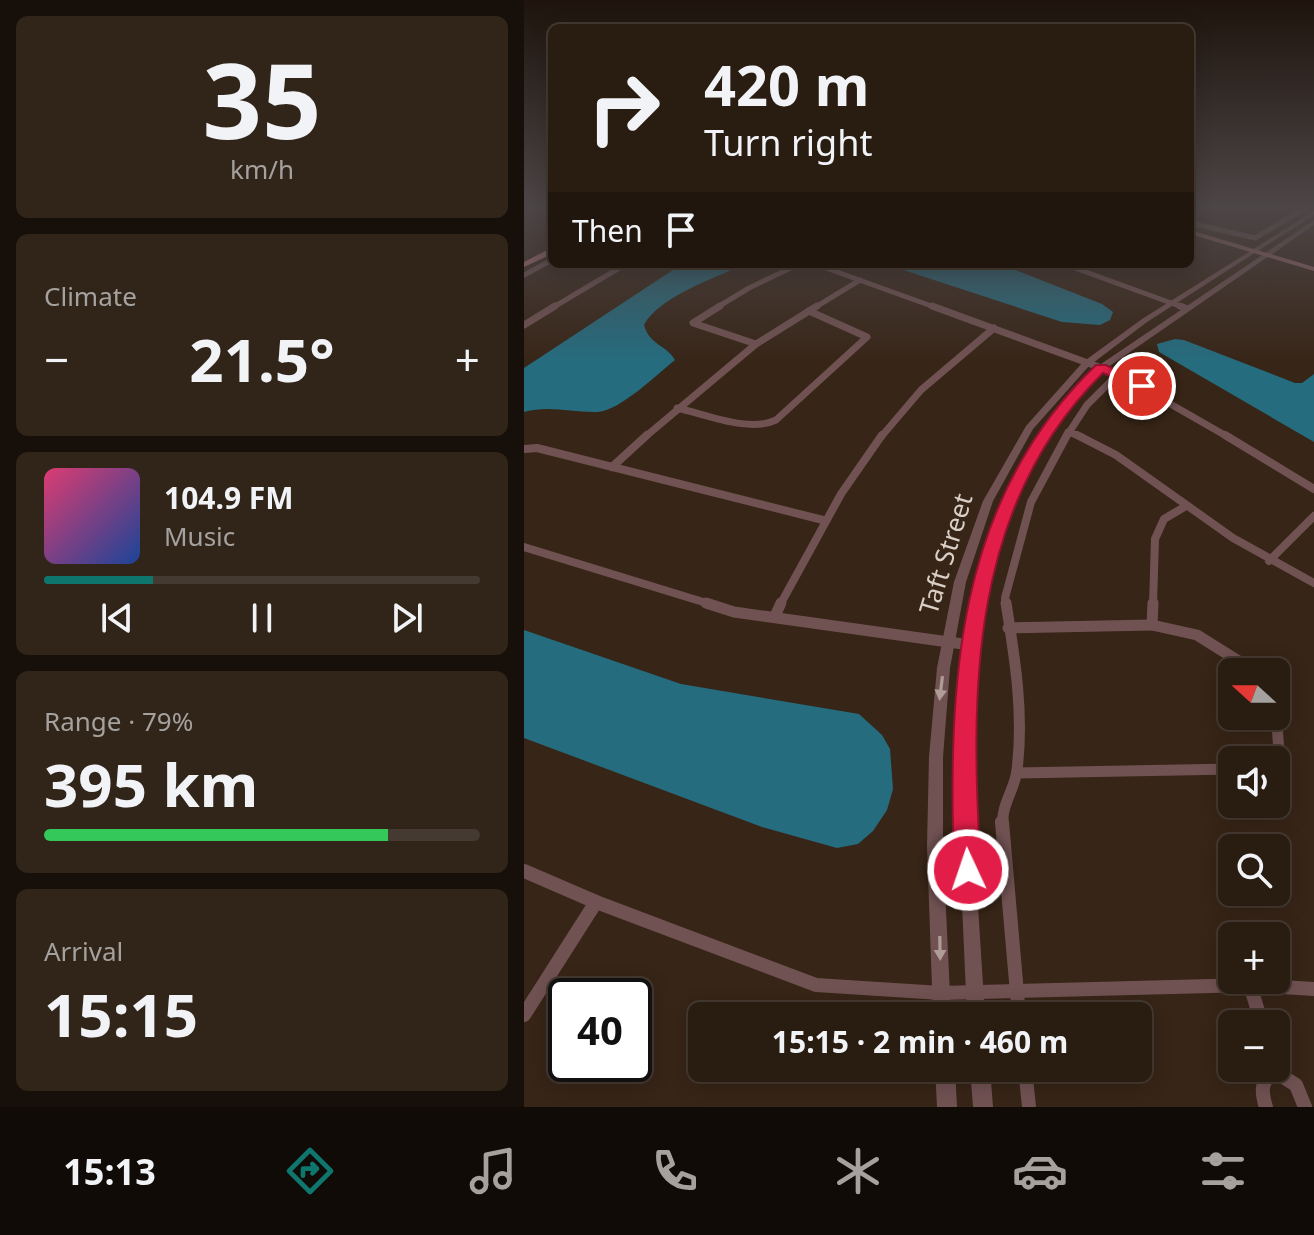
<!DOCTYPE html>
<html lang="en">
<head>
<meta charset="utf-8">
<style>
  body { margin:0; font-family:"Noto Sans",sans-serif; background:#31251a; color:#f1f3f6; height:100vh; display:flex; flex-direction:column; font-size:30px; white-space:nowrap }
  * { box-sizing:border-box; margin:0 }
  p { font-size:26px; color:#a5a19f }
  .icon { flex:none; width:44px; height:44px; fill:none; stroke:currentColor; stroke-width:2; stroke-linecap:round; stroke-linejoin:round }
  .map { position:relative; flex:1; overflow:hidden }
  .panel { display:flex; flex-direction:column; gap:16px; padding:16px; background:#170f09; width:524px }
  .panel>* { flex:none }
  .banner { position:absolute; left:24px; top:24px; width:646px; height:244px; border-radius:12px; box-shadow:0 4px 20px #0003,0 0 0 2px #453a31; background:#291c11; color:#f1f3f6; overflow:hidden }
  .needle { width:52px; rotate:291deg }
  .tools { position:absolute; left:694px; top:658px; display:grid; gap:16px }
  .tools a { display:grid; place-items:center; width:72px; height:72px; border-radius:12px; background:#291c11; box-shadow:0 4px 20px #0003,0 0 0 2px #453a31; font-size:40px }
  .speed { position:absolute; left:24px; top:978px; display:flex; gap:16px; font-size:40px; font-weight:700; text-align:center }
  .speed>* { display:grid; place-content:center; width:104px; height:104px; border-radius:50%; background:#291c11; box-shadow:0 4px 20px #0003,0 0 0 2px #453a31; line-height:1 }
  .speed .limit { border:4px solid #111; border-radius:12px; background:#fff; color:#111 }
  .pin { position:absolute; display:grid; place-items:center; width:68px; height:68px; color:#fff; margin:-34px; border:4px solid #fff; border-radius:50%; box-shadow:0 2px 8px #0007 }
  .me { position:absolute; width:88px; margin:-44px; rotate:357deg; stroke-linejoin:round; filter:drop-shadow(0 0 6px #0008) }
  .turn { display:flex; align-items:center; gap:28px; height:168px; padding:0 24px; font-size:36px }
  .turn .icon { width:104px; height:104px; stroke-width:2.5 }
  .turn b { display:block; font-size:56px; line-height:68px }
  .then { display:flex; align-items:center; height:76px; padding:0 24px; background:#0003; gap:16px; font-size:30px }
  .big { font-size:60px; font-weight:700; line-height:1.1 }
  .panel .tile { flex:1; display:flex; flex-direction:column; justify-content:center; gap:12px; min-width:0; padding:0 28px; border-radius:12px; background:#31251a }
  .panel .dial { align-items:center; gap:0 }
  .dial b { font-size:104px; line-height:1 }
  .song { display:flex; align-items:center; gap:24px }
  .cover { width:96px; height:96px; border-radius:12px; background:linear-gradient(135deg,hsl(340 70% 55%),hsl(220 70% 35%)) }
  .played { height:8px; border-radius:4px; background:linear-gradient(90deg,#0f766e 25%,#453a31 25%) }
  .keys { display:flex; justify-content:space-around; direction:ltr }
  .heat { display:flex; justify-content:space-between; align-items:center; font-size:44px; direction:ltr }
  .charge { height:12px; border-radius:6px; background:linear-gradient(90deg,#34c759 79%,#453a31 0) }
  .trip { position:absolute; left:164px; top:1002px; width:464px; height:80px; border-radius:12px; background:#291c11; box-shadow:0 4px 20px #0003,0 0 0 2px #453a31; font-weight:700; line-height:80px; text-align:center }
  .dock { display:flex; height:128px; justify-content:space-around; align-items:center; background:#100b07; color:#a5a19f }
  .dock .icon { width:56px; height:56px }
  .dock .selected { color:#0f766e }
  .dock b { font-size:36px; color:#f1f3f6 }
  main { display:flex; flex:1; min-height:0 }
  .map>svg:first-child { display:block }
</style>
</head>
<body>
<main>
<section class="panel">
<div class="tile dial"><b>35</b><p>km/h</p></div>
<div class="tile"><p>Climate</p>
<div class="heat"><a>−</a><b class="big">21.5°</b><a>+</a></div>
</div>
<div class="tile">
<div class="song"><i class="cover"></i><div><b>104.9 FM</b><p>Music</p></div></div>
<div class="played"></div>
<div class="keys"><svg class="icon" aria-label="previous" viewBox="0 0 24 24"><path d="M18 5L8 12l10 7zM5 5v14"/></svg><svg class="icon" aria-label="pause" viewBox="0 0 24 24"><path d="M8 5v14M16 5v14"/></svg><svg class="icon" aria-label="next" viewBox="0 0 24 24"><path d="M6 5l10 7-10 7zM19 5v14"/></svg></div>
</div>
<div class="tile"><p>Range · 79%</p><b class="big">395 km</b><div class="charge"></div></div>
<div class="tile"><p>Arrival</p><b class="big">15:15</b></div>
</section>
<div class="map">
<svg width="790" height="1107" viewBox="0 0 790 1107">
  <rect width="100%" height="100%" fill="#372517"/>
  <g fill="#256c7f">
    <path d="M 158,264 L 220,264 C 192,278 134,297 120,325 C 126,346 142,344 151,360 C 132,375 97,410 74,412 C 49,413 26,405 0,412 L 0,368 Z"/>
    <path d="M 361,264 L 476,264 L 578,304 L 589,312 L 586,320 L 576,325 L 538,322 Z"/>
    <path d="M 651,339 L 660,340 L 771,383 L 778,383 L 790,374 L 790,442 L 635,352 L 633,344 Z"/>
    <path d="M 0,630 L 157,684 L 335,714 L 358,735 L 366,749 L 369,789 L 363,810 L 349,831 L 334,844 L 313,848 L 238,827 L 0,738 Z"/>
  </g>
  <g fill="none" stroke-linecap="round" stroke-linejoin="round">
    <g stroke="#715253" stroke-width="5">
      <path d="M 666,223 L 731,238 L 781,208"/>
      <path d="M 291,264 L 413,308"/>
      <path d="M 540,264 L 661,308"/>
      <path d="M 0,275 L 28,260"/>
      <path d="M 28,308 L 102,264"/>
      <path d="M 192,308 L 225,288 L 275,264"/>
      <path d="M 290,308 L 336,280"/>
    </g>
    <g stroke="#715253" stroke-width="7">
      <path d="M 196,306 L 169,323 L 232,344"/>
      <path d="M 408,306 L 594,374 L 704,437"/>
      <path d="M 656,306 L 661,308"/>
      <path d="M 0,325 L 31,306"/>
      <path d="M 153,408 C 181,414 225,433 252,420 L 343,337 L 285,311"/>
      <path d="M 544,432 L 558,437"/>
      <path d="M 121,437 L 232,344 L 293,306"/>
      <path d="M 357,437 L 397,390 L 470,328"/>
      <path d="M 542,437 L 563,405 L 594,374"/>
    </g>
    <g stroke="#715253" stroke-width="8">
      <path d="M 553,435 L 592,455 L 709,538 L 790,583"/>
      <path d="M 701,435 L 790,489"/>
      <path d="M 0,449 L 13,448 L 299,520"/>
      <path d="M 88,467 L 123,435"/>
      <path d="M 0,547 L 189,605"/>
      <path d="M 745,561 L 790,516"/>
      <path d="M 256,605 L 317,494 L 358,435"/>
      <path d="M 482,605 L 481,598 L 507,502 L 543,435"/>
      <path d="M 629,605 L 631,539 L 640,519 L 662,506"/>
    </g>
    <g stroke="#715253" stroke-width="11">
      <path d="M 182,603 L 210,612 L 446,645"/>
      <path d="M 629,603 L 628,625 L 673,635 L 732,672"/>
      <path d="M 251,616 L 257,603"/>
      <path d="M 484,628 L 628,625"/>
      <path d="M 749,760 L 755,753 L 752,709"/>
      <path d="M 493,773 L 708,769"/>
      <path d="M 479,824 C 477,805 491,789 493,770 C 500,714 491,659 482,603"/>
    </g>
    <g stroke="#715253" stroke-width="14">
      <path d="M 478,822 L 495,1016"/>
      <path d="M 0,871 L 72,902 L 292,985 L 417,993 L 726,985 L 790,989"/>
      <path d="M 726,985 L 738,1024"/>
      <path d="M 0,1015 L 72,902"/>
      <path d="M 501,1068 L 505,1107"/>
      <path d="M 742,1107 C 737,1092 736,1078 753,1073 L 772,1085 L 781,1107"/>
    </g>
    <g fill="#715253" fill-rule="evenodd">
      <path d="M 790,211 L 790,215 L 623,322 L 565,366 L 509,429 L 469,501 L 442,582 L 426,668 L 419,757 L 419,846 L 427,1016 L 409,1016 L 403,846 L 405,757 L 413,668 L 430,582 L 459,501 L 502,426 L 559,362 L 618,319 Z"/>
      <path d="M 790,220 L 790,225 L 580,370 L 535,421 L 502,476 L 477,535 L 461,596 L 452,660 L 448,725 L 448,792 L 451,859 L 461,1016 L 443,1016 L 433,792 L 434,725 L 439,660 L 449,596 L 467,535 L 492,476 L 528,418 L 574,366 Z"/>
      <path d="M 411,1068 L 431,1068 L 433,1107 L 413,1107 Z"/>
      <path d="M 446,1068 L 466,1068 L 469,1107 L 449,1107 Z"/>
    </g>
    <path fill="#99676a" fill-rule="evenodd" d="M 666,230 L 790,267 L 790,271 L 666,234 Z"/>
    <path fill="#b7787c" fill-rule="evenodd" d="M 25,249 L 28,249 L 28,254 L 0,267 L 0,262 Z"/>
  </g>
  <defs><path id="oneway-solid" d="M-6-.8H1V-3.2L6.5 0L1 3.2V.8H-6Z" transform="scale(2)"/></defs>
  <g fill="#b09d98">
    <use href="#oneway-solid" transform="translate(417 688) rotate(97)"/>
    <use href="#oneway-solid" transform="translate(416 948) rotate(89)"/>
  </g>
  <linearGradient id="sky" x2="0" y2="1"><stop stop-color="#1e140d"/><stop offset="0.57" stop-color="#4d4647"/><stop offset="1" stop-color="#4d4647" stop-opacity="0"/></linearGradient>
  <rect width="790" height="363" fill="url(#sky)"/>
  <path fill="#e11d48" stroke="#92132f" stroke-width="2" d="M 572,365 L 582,365 L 625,386 L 613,389 L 579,373 C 444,506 446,694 457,870 L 453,879 L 444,883 L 434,879 L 430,870 C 424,686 430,501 572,365 Z"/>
  <g text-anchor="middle" stroke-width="8" stroke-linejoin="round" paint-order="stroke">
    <g font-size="26" fill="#dacfc6" stroke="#372517">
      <text transform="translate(422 554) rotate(-73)" y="9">Taft Street</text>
    </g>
  </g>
</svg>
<div class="tools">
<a><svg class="needle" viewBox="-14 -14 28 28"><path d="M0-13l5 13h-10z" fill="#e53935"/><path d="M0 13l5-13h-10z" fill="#a5a19f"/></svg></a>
<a><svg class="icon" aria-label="sound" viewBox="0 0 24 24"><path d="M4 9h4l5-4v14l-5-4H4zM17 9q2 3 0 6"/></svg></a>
<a><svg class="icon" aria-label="search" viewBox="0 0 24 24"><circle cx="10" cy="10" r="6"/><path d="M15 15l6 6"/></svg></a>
<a>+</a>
<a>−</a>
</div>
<div class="speed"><div class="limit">40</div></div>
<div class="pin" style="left:618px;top:386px;background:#d93025"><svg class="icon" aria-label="arrive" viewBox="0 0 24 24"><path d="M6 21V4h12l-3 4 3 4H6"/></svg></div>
<svg class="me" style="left:444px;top:870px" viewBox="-20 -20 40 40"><circle r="17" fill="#e11d48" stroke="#fff" stroke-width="3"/><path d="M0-11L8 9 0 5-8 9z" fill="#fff"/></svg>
<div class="trip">15:15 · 2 min · 460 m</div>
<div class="banner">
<div class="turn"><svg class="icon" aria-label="right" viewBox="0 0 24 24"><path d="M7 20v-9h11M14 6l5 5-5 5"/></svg><div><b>420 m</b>Turn right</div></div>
<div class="then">Then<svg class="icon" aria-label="arrive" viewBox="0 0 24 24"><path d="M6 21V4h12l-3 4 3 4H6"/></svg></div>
</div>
</div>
</main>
<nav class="dock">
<b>15:13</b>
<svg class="icon selected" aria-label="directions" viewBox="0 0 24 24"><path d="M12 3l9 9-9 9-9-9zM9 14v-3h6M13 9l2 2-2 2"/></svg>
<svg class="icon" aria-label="music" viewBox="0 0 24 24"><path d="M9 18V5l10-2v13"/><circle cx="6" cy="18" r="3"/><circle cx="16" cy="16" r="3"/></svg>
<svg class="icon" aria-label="phone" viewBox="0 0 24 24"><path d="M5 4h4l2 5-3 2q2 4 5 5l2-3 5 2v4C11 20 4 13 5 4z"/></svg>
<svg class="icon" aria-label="climate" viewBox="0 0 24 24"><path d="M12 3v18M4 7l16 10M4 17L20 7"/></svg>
<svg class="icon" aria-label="car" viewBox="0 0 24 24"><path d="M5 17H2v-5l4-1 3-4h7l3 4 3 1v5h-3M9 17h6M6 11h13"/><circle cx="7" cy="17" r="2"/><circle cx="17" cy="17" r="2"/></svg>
<svg class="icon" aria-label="filters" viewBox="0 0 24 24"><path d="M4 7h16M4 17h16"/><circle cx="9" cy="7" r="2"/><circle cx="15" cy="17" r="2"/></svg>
</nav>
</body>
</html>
